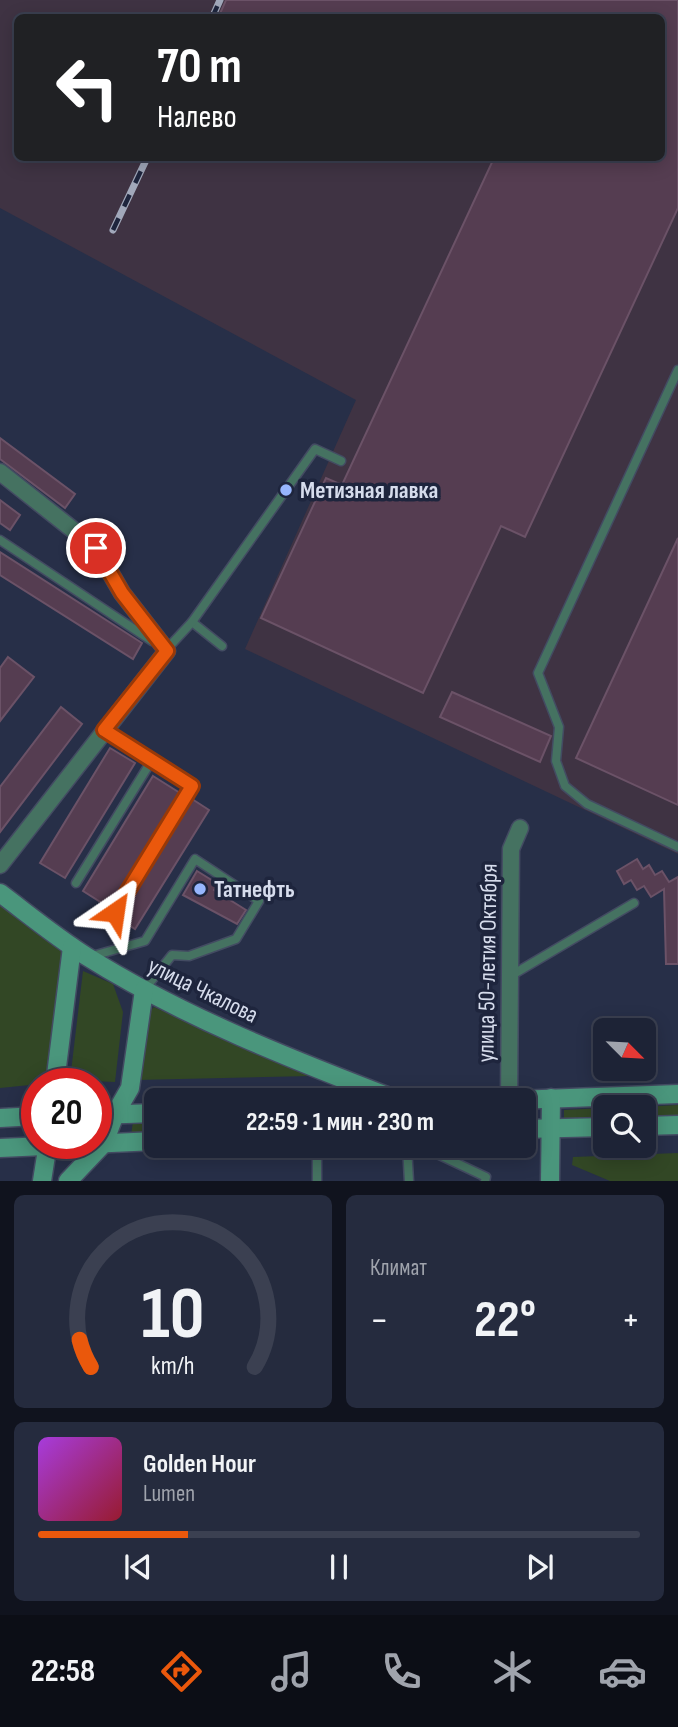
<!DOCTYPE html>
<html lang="ru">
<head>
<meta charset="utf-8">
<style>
  body { margin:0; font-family:"Sofia Sans Condensed",sans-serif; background:#252b3e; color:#f1f3f6; height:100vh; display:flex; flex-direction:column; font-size:26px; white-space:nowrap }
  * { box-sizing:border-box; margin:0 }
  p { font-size:23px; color:#a0a4ad }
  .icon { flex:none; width:38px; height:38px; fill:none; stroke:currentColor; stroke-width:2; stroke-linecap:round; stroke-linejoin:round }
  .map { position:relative; height:1181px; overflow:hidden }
  .drawer { display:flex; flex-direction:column; gap:14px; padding:14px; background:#10131e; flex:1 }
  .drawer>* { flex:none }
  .guide { position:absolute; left:14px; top:14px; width:651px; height:147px; border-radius:10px; box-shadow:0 4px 18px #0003,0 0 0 2px #3b4051; background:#202124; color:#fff; overflow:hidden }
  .needle { width:46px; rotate:114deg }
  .buttons { position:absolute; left:593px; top:1018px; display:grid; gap:14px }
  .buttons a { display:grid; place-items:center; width:63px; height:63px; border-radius:10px; background:#1d2336; box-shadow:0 4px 18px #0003,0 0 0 2px #3b4051; font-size:35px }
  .speed { position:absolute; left:21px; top:1068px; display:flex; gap:14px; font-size:35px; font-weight:700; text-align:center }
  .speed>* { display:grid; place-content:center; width:91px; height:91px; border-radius:50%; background:#1d2336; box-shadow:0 4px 18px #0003,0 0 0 2px #3b4051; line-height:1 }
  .speed .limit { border:10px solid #d22; background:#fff; color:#111 }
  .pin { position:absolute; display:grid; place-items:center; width:60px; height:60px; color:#fff; margin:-30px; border:4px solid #fff; border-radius:50%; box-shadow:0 2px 7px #0007 }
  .me { position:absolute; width:77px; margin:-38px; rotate:32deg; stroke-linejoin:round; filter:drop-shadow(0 0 5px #0008) }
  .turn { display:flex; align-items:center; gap:24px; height:147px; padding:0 28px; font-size:32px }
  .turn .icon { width:91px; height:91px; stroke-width:2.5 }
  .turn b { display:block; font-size:49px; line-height:60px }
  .big { font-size:52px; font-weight:700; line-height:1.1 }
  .drawer .tile { flex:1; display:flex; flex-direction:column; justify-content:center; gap:10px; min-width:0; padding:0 24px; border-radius:10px; background:#252b3e }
  .drawer .dial { align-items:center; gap:0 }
  .dial svg { height:182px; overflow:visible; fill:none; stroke:#3b4051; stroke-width:7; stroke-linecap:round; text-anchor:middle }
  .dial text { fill:#f1f3f6; stroke:none }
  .song { display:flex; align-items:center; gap:21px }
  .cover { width:84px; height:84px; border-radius:10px; background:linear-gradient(135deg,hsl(280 70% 55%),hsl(350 70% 35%)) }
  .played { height:7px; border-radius:4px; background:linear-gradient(90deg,#ea580c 25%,#3b4051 25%) }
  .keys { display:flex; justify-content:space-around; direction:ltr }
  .heat { display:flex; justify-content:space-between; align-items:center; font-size:38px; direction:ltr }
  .drawer .tiles { flex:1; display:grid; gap:14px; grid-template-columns:1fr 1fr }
  .tile:last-child { grid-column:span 2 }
  .trip { position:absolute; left:144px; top:1088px; width:392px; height:70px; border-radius:10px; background:#1d2336; box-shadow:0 4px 18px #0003,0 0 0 2px #3b4051; font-weight:700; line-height:70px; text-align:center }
  .tabs { display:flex; height:112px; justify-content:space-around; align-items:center; background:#0c0e16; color:#a0a4ad }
  .tabs .icon { width:49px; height:49px }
  .tabs .selected { color:#ea580c }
  .tabs b { font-size:32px; color:#f1f3f6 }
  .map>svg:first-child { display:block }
</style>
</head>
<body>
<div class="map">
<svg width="678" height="1181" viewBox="0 0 678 1181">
  <rect width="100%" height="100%" fill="#272f48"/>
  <path fill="#3f3343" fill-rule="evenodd" d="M 0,0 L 678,0 L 678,854 L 245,649 L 356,400 L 0,208 ZM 18,18 L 662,18 L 662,158 L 18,158 Z"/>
  <g fill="#324725">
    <path d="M 0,899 L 67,949 L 50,1083 L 0,1088 Z"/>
    <path d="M 83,971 L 113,984 L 123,1012 L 115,1082 L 70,1080 Z"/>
    <path d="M 154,1007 L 311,1076 L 136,1080 L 142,1019 Z"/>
    <path d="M 678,1105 L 678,1117 L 644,1118 L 644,1108 L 620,1108 Z"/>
    <path d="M 605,1108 L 605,1120 L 564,1121 L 564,1110 Z"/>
    <path d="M 133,1122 L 156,1122 L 156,1134 L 131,1135 Z"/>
    <path d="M 678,1153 L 678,1181 L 610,1181 L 572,1165 L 573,1157 Z"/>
  </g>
  <g fill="#553d51" stroke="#6b5267" stroke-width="2">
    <path d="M 226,0 L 678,0 L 678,208 L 525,537 L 501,526 L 423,693 L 261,618 L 326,478 L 342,485 L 494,158 L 662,158 L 662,18 L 218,18 Z"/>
    <path d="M 0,438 L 75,494 L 65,508 L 0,459 Z"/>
    <path d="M 0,500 L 20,515 L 10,530 L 0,523 Z"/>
    <path d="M 678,538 L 678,805 L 576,758 Z"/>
    <path d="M 0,552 L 142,643 L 133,659 L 0,575 Z"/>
    <path d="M 8,657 L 34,677 L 0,721 L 0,668 Z"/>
    <path d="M 452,692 L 551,736 L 540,762 L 440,717 Z"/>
    <path d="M 61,707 L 82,724 L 0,832 L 0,787 Z"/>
    <path d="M 110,748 L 135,763 L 65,878 L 40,863 Z"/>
    <path d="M 153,776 L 180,793 L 110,908 L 83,891 Z"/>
    <path d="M 192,799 L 209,810 L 135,929 L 121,920 L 121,914 Z"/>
    <path d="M 637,859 L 643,869 L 649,865 L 655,875 L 662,871 L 669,882 L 678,877 L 678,964 L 666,964 L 664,889 L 651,897 L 644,886 L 637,890 L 631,880 L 624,884 L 617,871 Z"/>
    <path d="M 197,871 L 218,884 L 214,890 L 246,910 L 237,924 L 183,895 Z"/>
  </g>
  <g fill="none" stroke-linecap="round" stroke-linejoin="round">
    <defs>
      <g id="lane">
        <path d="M 678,370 L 538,673 L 559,727 L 556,761 L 565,786 L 587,804 L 678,847"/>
        <path d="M 0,540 L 152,641"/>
        <path d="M 192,622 L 222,646"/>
        <path d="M 166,650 L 192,622 L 315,449 L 341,461"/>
        <path d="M 104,730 L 192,786 L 115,912"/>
        <path d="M 76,883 L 152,760"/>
        <path d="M 89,957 L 145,941 L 195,859 L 259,901 L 236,939 L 189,956 L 172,955 L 144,990"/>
        <path d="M 512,975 L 634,903"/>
        <path d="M 407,1146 L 409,1181"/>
        <path d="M 431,1146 L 433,1152 L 486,1177 L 485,1181"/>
        <path d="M 317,1181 L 317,1146"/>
      </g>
      <g id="street">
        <path d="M 0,472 L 96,548 L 122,593 L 167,651 L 0,865"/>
        <path d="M 509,1100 L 511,849 L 520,828"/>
      </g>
      <g id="secondary">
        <path d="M 0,893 C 28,914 56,937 86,956 C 183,1017 293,1060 400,1101"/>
        <path d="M 55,1083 L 72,947"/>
        <path d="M 489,1101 L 678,1094"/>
        <path d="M 96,1115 L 156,1113"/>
        <path d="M 0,1118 L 37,1116"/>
        <path d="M 644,1126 L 678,1125"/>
        <path d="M 523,1129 L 606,1127"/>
        <path d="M 0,1148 L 156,1141"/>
        <path d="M 42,1181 L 48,1143"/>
        <path d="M 68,1181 L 104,1143 L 115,1114 L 130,1088 L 144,990"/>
        <path d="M 550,1181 L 551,1098"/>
      </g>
    </defs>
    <use href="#lane" stroke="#434b62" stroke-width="11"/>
    <use href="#street" stroke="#434b62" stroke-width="19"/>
    <use href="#secondary" stroke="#434b62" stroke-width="21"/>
    <use href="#lane" stroke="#457261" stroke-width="8"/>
    <use href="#street" stroke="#457261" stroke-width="16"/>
    <use href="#secondary" stroke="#4a967c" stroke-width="18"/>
    <defs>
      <g id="rail">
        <path d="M 212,18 L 220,0"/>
        <path d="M 113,230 L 147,158"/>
      </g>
    </defs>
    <use href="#rail" stroke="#a1a8ba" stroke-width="7"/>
    <use href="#rail" stroke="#1e253d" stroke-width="4.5" stroke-dasharray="13" stroke-linecap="butt"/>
  </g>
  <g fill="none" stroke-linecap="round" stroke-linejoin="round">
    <defs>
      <path id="route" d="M 96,548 L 122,593 L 167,651 L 104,730 L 192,786 L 115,912"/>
    </defs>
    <use href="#route" stroke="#983908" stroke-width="18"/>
    <use href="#route" stroke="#ea580c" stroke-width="12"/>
  </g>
  <g fill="#97b6fd" stroke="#1e253d" stroke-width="2.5">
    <circle cx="286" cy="490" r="7"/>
    <circle cx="200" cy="889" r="7"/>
  </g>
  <g text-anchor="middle" stroke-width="7" stroke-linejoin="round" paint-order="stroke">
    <g font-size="24" font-weight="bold" fill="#d6dcec" stroke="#1e253d" text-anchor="start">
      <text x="300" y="498">Метизная лавка</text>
      <text x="214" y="897">Татнефть</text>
    </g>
    <g font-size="24" fill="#d6dcec" stroke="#1e253d">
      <text transform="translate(487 963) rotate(-89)" y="8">улица 50-летия Октября</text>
      <text transform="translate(203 990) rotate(26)" y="8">улица Чкалова</text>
    </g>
  </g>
</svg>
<div class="buttons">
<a><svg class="needle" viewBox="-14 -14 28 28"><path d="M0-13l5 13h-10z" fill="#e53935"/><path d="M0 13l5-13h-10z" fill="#a0a4ad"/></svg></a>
<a><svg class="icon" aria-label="search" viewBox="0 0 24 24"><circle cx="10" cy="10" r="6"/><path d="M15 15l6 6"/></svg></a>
</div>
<div class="speed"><div class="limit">20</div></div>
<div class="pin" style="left:96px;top:548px;background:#d93025"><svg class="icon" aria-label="arrive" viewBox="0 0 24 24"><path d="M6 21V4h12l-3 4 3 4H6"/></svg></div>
<svg class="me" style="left:115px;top:912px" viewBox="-20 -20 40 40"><path d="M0-17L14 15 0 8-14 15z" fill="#ea580c" stroke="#fff" stroke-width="4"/></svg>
<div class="trip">22:59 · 1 мин · 230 m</div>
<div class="guide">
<div class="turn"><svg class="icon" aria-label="left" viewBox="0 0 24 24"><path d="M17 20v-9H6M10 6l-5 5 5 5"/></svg><div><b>70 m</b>Налево</div></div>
</div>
</div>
<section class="drawer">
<div class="tiles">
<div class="tile dial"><svg viewBox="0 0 100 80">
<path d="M14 69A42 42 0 1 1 86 69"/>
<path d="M14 69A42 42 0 0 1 9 57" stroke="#ea580c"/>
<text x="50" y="56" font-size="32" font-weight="700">10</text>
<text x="50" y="72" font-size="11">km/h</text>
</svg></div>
<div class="tile"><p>Климат</p>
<div class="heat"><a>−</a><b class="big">22°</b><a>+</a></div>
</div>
<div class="tile">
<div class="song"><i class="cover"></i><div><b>Golden Hour</b><p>Lumen</p></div></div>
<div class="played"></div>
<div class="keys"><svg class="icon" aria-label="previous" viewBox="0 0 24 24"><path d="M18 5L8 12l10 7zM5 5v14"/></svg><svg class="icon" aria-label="pause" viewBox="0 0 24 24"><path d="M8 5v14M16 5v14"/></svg><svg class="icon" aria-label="next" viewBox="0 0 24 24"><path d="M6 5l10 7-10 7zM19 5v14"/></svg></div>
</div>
</div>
</section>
<nav class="tabs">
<b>22:58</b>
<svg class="icon selected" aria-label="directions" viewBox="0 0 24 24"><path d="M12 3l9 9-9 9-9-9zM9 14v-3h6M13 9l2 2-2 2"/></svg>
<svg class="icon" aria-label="music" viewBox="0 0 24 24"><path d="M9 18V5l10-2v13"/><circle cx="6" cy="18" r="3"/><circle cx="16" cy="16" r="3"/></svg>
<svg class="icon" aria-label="phone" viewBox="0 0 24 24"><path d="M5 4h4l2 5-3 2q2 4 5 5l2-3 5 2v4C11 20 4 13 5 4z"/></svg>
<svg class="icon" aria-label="climate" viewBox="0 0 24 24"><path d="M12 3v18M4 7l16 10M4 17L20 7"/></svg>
<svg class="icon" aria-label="car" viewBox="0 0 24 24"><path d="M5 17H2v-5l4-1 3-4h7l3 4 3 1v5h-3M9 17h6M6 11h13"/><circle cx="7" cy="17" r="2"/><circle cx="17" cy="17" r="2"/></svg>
</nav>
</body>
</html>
